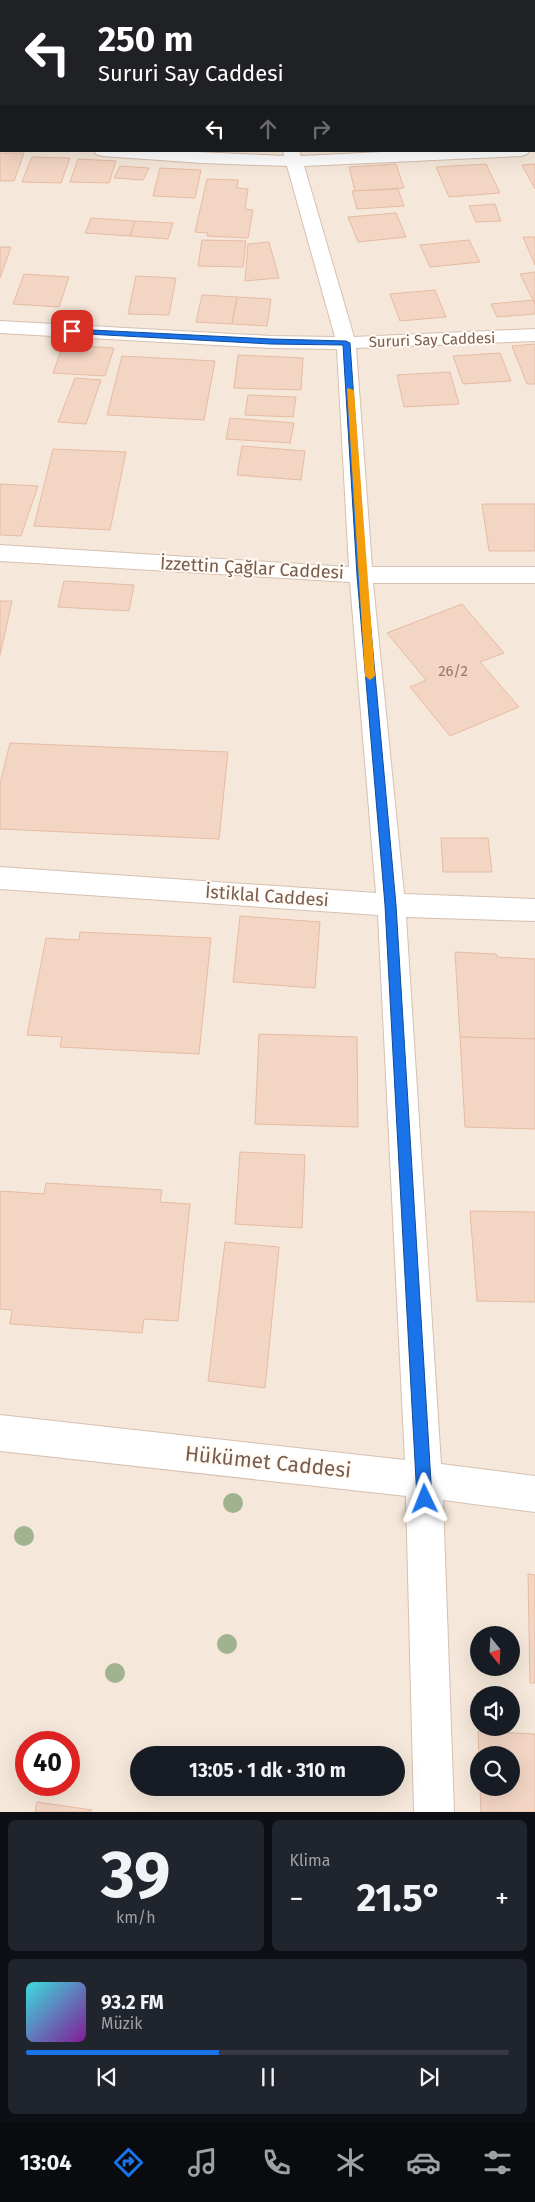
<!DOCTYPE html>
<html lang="tr">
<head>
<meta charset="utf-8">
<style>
  body { margin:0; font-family:"Fira Sans",sans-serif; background:#20242c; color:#f1f3f6; height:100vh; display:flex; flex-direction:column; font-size:19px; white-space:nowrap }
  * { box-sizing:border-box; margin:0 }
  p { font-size:16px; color:#9ea1a6 }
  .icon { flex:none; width:28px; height:28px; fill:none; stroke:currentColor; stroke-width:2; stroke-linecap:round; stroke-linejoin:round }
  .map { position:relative; height:1812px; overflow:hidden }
  .side { display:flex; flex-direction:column; gap:8px; padding:8px; background:#0d0f14; flex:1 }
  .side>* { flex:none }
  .banner { position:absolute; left:0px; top:0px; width:535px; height:152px; box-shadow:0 5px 20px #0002; background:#202124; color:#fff; overflow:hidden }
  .needle { width:32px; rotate:162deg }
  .controls { position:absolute; left:470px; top:1626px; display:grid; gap:10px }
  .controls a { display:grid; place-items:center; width:50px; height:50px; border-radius:50%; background:#171b24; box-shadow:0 5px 20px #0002; font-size:25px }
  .speed { position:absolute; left:15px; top:1731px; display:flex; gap:10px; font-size:25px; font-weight:700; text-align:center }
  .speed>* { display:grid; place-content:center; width:65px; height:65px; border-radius:50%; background:#171b24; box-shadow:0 5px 20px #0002; line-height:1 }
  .speed .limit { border:8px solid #d22; background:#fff; color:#111 }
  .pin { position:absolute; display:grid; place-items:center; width:42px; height:42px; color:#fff; margin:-21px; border-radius:10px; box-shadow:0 2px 8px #0006 }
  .me { position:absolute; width:55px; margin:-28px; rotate:358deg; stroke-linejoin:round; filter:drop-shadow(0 0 4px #0008) }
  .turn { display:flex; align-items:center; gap:18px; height:105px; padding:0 15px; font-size:22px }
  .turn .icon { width:65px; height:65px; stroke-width:2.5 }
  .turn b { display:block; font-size:35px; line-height:42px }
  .lanes { display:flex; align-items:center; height:48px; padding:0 15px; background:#0003; justify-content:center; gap:25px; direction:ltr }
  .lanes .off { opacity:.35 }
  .big { font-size:38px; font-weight:700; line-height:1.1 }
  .side .card { flex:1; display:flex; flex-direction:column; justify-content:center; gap:8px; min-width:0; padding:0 18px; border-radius:8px; background:#20242c }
  .side .dial { align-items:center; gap:0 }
  .dial b { font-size:65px; line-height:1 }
  .song { display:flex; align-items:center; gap:15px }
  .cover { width:60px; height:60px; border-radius:8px; background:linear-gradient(135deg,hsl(180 70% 55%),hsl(290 70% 35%)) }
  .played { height:5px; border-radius:2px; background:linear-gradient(90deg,#1a73e8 40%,#363941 40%) }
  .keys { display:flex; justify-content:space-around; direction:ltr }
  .heat { display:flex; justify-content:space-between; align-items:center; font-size:28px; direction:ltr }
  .side .tiles { flex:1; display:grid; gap:8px; grid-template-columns:1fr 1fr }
  .card:last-child { grid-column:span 2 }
  .trip { position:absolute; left:130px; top:1746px; width:275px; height:50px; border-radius:25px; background:#171b24; box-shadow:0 5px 20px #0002; font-weight:700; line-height:50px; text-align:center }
  .tabs { display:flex; height:80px; justify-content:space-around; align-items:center; background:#090b0e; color:#9ea1a6 }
  .tabs .icon { width:35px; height:35px }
  .tabs .selected { color:#1a73e8 }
  .tabs b { font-size:22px; color:#f1f3f6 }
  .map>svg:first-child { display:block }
</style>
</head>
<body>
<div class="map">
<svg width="535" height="1812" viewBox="0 0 535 1812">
  <rect width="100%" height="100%" fill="#fdf6ec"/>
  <path fill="#f5e8da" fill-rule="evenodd" d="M 0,0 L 535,0 L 535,1812 L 0,1812 ZM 1,1 L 534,1 L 534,151 L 1,151 ZM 479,1635 L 511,1635 L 511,1668 L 479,1668 ZM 479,1695 L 511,1695 L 511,1728 L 479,1728 ZM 26,1742 L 69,1742 L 69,1785 L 26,1785 ZM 139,1755 L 396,1755 L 396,1788 L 139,1788 ZM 479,1755 L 511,1755 L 511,1788 L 479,1788 Z"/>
  <g fill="#f3d5c3" stroke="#e6bba3">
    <path d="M 0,0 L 52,0 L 1,1 L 1,15 Z"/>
    <rect x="0" y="19" width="1" height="59"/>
    <path d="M 0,153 L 24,153 L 14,181 L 0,181 Z"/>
    <path d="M 32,157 L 70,158 L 61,183 L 22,182 Z"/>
    <path d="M 78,159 L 116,161 L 109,183 L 70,182 Z"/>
    <path d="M 396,164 L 404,188 L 355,191 L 349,167 Z"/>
    <path d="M 486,164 L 500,193 L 449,197 L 436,167 Z"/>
    <path d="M 535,164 L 535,189 L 522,165 Z"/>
    <path d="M 120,166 L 149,168 L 143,180 L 114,178 Z"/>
    <path d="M 160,168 L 201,170 L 195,198 L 153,196 Z"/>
    <path d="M 207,179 L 238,180 L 237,188 L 248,189 L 245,209 L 253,210 L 248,238 L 207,236 L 208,233 L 195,232 Z"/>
    <path d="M 398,189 L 404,206 L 357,209 L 352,191 Z"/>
    <path d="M 495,204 L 501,221 L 476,222 L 469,206 Z"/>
    <path d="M 396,213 L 406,237 L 358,242 L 348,217 Z"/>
    <path d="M 91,218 L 135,221 L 130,236 L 85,233 Z"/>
    <path d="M 135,221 L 173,223 L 168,239 L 130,236 Z"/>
    <path d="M 523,237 L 535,237 L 535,265 Z"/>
    <path d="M 202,240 L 246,241 L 243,267 L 198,266 Z"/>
    <path d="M 469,240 L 480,262 L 430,267 L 420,245 Z"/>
    <path d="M 269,242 L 279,278 L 245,281 L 248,244 Z"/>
    <path d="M 0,247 L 11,247 L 0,278 Z"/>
    <path d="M 535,272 L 535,304 L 520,274 Z"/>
    <path d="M 24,274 L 69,277 L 59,307 L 13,304 Z"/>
    <path d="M 136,276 L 176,278 L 169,315 L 128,314 Z"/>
    <path d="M 435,290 L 446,317 L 400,321 L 390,294 Z"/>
    <path d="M 202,295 L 237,297 L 232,324 L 196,322 Z"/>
    <path d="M 237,297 L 271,299 L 267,326 L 232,324 Z"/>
    <path d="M 533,300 L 535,304 L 535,314 L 497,317 L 491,304 Z"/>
    <path d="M 535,344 L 535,384 L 527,384 L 512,346 Z"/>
    <path d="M 63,345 L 114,348 L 105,376 L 53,373 Z"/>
    <path d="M 500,353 L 511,381 L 463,384 L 453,356 Z"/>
    <path d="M 238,355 L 303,358 L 301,390 L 234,388 Z"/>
    <path d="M 122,356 L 215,361 L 204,420 L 107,415 Z"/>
    <path d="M 450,372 L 459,404 L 404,407 L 397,375 Z"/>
    <path d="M 75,378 L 101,380 L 86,424 L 58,422 Z"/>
    <path d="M 248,395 L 296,397 L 293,417 L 245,415 Z"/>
    <path d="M 230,418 L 294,423 L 290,443 L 226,439 Z"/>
    <path d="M 242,446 L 305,451 L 301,480 L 237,475 Z"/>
    <path d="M 53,449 L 126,452 L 110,530 L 34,526 Z"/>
    <path d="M 0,484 L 38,486 L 21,536 L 0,535 Z"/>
    <path d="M 482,504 L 535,504 L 535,551 L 489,551 Z"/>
    <path d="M 64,581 L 134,585 L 129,611 L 58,607 Z"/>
    <path d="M 0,601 L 12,601 L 0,655 Z"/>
    <path d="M 462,604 L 504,653 L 480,662 L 519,707 L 450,736 L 410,687 L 426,680 L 387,633 Z"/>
    <path d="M 10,743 L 228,752 L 219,839 L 0,829 L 0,784 Z"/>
    <path d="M 441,838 L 488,838 L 492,872 L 443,872 Z"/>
    <path d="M 240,916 L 320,922 L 315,988 L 233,982 Z"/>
    <path d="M 80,932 L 211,938 L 199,1054 L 60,1047 L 62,1037 L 27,1035 L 46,938 L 79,940 Z"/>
    <path d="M 455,952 L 496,954 L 497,957 L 535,959 L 535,1039 L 460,1037 Z"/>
    <path d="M 259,1034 L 357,1037 L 358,1127 L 255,1124 Z"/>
    <path d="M 460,1037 L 535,1039 L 535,1129 L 465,1127 Z"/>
    <path d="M 240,1152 L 305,1155 L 302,1228 L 235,1224 Z"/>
    <path d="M 46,1183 L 162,1190 L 160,1202 L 190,1204 L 178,1321 L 144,1319 L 142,1333 L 10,1324 L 12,1310 L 0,1309 L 0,1191 L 44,1194 Z"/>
    <path d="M 470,1211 L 535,1212 L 535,1302 L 477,1301 Z"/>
    <path d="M 225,1242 L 279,1247 L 265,1388 L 208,1381 Z"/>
    <path d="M 528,1574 L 535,1575 L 535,1683 L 530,1683 Z"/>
    <path d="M 478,1731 L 535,1734 L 535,1812 L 481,1812 L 480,1788 L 511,1788 L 511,1755 L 479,1755 L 479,1758 Z"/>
    <path d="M 37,1802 L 92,1810 L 91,1812 L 35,1812 Z"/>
  </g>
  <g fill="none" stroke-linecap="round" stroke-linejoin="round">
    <defs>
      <g id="secondary">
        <path d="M 247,0 L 261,0 L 262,1 L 248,1 Z"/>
        <rect x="534" y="37" width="1" height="8"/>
        <rect x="0" y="139" width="1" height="10"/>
        <path d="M 94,151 L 177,151 L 284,156 L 283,151 L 299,151 L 301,156 L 403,151 L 529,151 L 527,154 L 521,156 L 304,166 L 354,337 L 535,329 L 535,341 L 356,348 L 372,567 L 535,567 L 535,583 L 373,583 L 404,894 L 535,899 L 535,921 L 406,917 L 441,1464 L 535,1476 L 535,1512 L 443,1500 L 454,1812 L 414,1812 L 406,1496 L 0,1451 L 0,1415 L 405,1460 L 378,915 L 0,889 L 0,867 L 376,893 L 350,582 L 0,561 L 0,545 L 349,567 L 337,349 L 271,348 L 0,333 L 0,321 L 271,336 L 335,337 L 287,166 L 203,163 L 102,156 L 96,154 Z"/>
      </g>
    </defs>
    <use href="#secondary" stroke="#d6c0b0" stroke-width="2"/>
    <use href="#secondary" fill="#fff" fill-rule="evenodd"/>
  </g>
  <g fill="#a0b28e">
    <circle cx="233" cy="1503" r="10"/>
    <circle cx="24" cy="1536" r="10"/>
    <circle cx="227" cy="1644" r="10"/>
    <circle cx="115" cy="1673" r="10"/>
  </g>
  <path fill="#1a73e8" stroke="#114b97" d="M 72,329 L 271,339 L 346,341 L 350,343 L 366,575 L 396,905 L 432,1499 L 430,1504 L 425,1507 L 419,1504 L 417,1499 L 385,905 L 357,575 L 343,345 L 271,344 L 69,333 L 68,331 Z"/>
  <path fill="#f59e0b" d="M 347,388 L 354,390 L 375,676 L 370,680 L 365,676 Z"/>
  <g text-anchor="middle" stroke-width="4" stroke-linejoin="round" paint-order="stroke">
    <g font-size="15" fill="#7a5c4d" stroke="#fffaf3">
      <text transform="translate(432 340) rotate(-2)" y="5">Sururi Say Caddesi</text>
    </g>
    <g font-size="15" fill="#987a6a">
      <text x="453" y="676">26/2</text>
    </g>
    <g font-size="18" fill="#7a5c4d" stroke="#fffaf3">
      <text transform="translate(252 568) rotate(3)" y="6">İzzettin Çağlar Caddesi</text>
      <text transform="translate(267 896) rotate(4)" y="6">İstiklal Caddesi</text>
    </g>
    <g font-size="21" fill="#7a5c4d" stroke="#fffaf3">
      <text transform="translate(268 1462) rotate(6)" y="7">Hükümet Caddesi</text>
    </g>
  </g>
</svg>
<div class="controls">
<a><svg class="needle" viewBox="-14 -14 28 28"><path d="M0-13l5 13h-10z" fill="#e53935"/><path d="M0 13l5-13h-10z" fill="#9ea1a6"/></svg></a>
<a><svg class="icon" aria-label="sound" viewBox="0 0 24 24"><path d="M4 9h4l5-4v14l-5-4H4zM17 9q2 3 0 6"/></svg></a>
<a><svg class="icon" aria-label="search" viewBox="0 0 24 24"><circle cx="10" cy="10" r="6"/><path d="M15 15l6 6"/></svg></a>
</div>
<div class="speed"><div class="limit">40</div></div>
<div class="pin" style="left:72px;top:331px;background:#d93025"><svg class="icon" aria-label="arrive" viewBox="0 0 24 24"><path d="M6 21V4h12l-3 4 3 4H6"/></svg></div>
<svg class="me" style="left:425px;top:1499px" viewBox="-20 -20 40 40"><path d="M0-17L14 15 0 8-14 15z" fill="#1a73e8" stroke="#fff" stroke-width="4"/></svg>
<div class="trip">13:05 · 1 dk · 310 m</div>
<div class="banner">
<div class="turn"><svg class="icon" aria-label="left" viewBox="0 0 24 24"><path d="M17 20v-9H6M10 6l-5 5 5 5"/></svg><div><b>250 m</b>Sururi Say Caddesi</div></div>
<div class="lanes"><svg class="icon" aria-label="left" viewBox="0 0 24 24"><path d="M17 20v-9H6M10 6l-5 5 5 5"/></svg><svg class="icon off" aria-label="ahead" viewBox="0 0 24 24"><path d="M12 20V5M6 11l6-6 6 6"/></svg><svg class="icon off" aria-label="right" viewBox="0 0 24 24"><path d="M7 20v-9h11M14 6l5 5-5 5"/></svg></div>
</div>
</div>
<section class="side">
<div class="tiles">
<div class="card dial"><b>39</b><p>km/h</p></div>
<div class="card"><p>Klima</p>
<div class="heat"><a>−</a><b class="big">21.5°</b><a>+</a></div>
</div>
<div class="card">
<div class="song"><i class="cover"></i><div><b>93.2 FM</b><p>Müzik</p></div></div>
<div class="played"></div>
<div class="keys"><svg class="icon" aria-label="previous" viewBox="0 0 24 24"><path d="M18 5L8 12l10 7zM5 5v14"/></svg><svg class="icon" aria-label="pause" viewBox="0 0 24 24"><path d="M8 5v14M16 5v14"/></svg><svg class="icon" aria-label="next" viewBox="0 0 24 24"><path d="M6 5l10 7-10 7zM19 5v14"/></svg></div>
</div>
</div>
</section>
<nav class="tabs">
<b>13:04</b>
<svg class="icon selected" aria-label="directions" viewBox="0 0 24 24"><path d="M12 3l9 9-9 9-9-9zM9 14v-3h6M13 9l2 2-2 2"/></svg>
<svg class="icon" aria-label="music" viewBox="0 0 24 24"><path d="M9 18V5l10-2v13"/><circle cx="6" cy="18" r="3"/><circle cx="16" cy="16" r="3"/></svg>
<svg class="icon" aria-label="phone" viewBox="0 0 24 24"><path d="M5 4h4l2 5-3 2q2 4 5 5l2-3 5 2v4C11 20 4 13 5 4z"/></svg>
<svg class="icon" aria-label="climate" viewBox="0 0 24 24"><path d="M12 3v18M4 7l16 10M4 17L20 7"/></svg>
<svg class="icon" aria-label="car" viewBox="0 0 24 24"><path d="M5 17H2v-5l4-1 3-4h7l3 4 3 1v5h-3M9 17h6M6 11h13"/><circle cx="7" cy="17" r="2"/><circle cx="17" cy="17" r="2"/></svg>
<svg class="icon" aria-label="filters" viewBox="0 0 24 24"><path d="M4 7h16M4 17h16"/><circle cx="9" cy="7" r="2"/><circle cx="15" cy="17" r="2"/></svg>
</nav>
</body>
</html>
